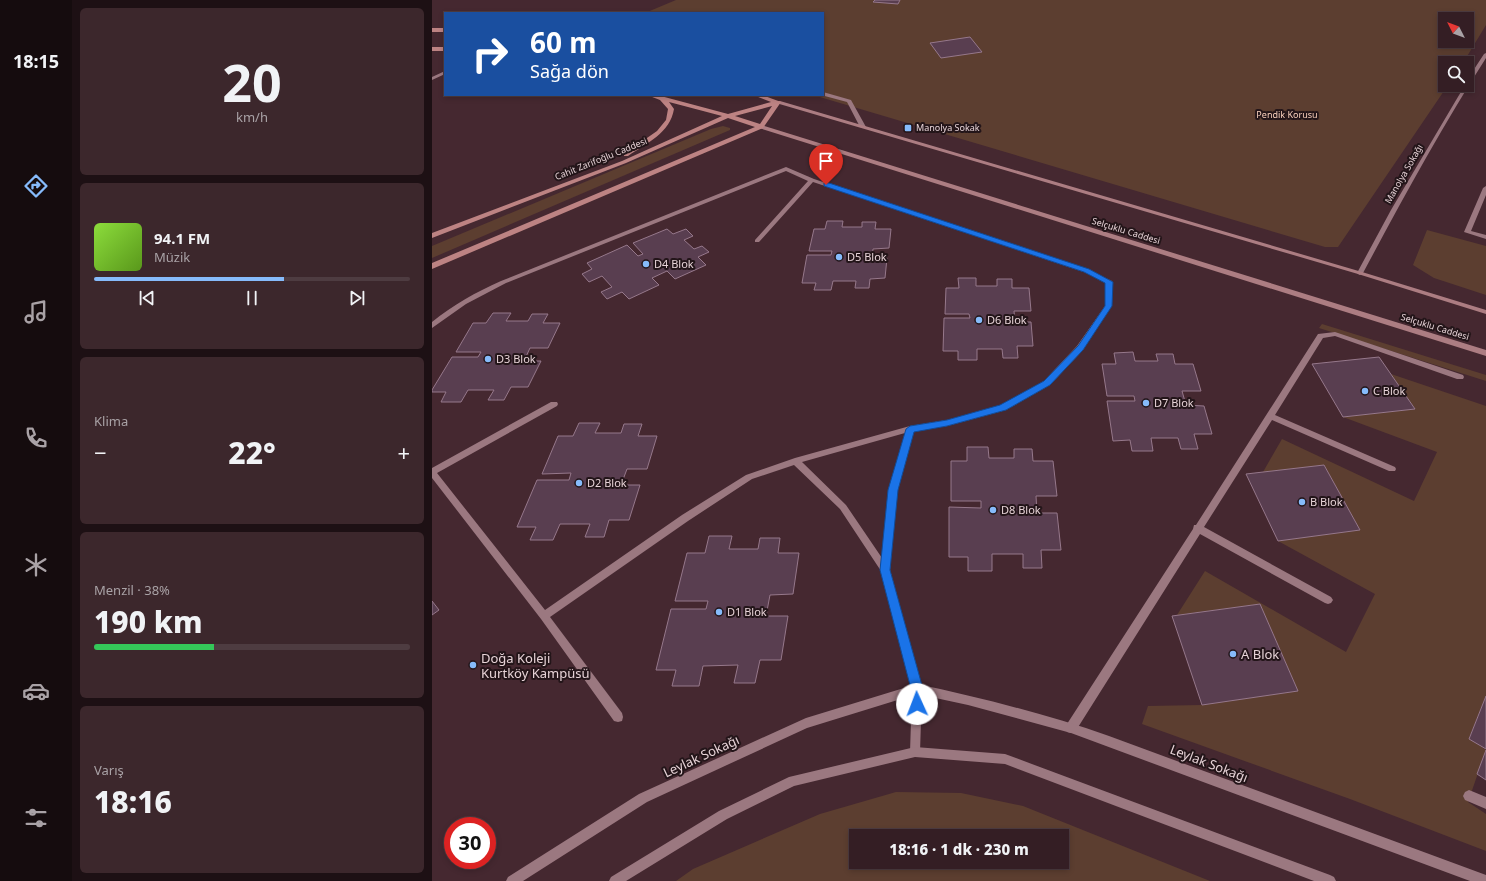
<!DOCTYPE html>
<html lang="tr">
<head>
<meta charset="utf-8">
<style>
  body { margin:0; font-family:"Noto Sans",sans-serif; background:#3c272c; color:#f1f3f6; height:100vh; display:flex; flex-direction:column; font-size:15px; white-space:nowrap }
  * { box-sizing:border-box; margin:0 }
  p { font-size:13px; color:#a9a2a6 }
  .icon { flex:none; width:22px; height:22px; fill:none; stroke:currentColor; stroke-width:2; stroke-linecap:round; stroke-linejoin:round }
  .map { position:relative; flex:1; overflow:hidden }
  .sheet { display:flex; flex-direction:column; gap:8px; padding:8px; background:#1d1014; width:360px }
  .sheet>* { flex:none }
  .hud { position:absolute; left:12px; top:12px; width:380px; height:84px; border-radius:0px; box-shadow:0 2px 6px #0003,0 0 0 1px #4e3c41; background:#1a4fa0; color:#fff; overflow:hidden }
  .needle { width:26px; rotate:312deg }
  .fabs { position:absolute; left:1006px; top:12px; display:grid; gap:8px }
  .fabs a { display:grid; place-items:center; width:36px; height:36px; border-radius:0px; background:#341e24; box-shadow:0 2px 6px #0003,0 0 0 1px #4e3c41; font-size:20px }
  .speed { position:absolute; left:12px; top:817px; display:flex; gap:8px; font-size:20px; font-weight:700; text-align:center }
  .speed>* { display:grid; place-content:center; width:52px; height:52px; border-radius:50%; background:#341e24; box-shadow:0 2px 6px #0003,0 0 0 1px #4e3c41; line-height:1 }
  .speed .limit { border:6px solid #d22; background:#fff; color:#111 }
  .pin { position:absolute; display:grid; place-items:center; width:34px; height:34px; color:#fff; margin:-41px -17px; border-radius:50% 50% 50% 0; rotate:-45deg; box-shadow:0 0 4px #0007 }
  .pin .icon { rotate:45deg }
  .me { position:absolute; width:44px; margin:-22px; rotate:358deg; stroke-linejoin:round; filter:drop-shadow(0 0 3px #0008) }
  .turn { display:flex; align-items:center; gap:14px; height:84px; padding:0 20px; font-size:18px }
  .turn .icon { width:52px; height:52px; stroke-width:2.5 }
  .turn b { display:block; font-size:28px; line-height:34px }
  .big { font-size:30px; font-weight:800; line-height:1.1 }
  .sheet .card { flex:1; display:flex; flex-direction:column; justify-content:center; gap:6px; min-width:0; padding:0 14px; border-radius:6px; background:#3c272c }
  .sheet .dial { align-items:center; gap:0 }
  .dial b { font-size:52px; line-height:1 }
  .song { display:flex; align-items:center; gap:12px }
  .cover { width:48px; height:48px; border-radius:6px; background:linear-gradient(135deg,hsl(90 70% 55%),hsl(90 70% 35%)) }
  .played { height:4px; border-radius:2px; background:linear-gradient(90deg,#86bbfb 60%,#4e3c41 60%) }
  .keys { display:flex; justify-content:space-around; direction:ltr }
  .heat { display:flex; justify-content:space-between; align-items:center; font-size:22px; direction:ltr }
  .charge { height:6px; border-radius:3px; background:linear-gradient(90deg,#34c759 38%,#4e3c41 0) }
  .trip { position:absolute; left:417px; top:829px; width:220px; height:40px; border-radius:0px; background:#341e24; box-shadow:0 2px 6px #0003,0 0 0 1px #4e3c41; font-weight:800; line-height:40px; text-align:center }
  main { display:flex; flex:1; min-height:0 }
  .tab-bar { display:flex; flex-direction:column; width:72px; justify-content:space-around; align-items:center; background:#150c0e; color:#a9a2a6 }
  .tab-bar .icon { width:28px; height:28px }
  .tab-bar .active { color:#86bbfb }
  .tab-bar b { font-size:18px; color:#f1f3f6 }
  .map>svg:first-child { display:block }
</style>
</head>
<body>
<main>
<nav class="tab-bar">
<b>18:15</b>
<svg class="icon active" aria-label="directions" viewBox="0 0 24 24"><path d="M12 3l9 9-9 9-9-9zM9 14v-3h6M13 9l2 2-2 2"/></svg>
<svg class="icon" aria-label="music" viewBox="0 0 24 24"><path d="M9 18V5l10-2v13"/><circle cx="6" cy="18" r="3"/><circle cx="16" cy="16" r="3"/></svg>
<svg class="icon" aria-label="phone" viewBox="0 0 24 24"><path d="M5 4h4l2 5-3 2q2 4 5 5l2-3 5 2v4C11 20 4 13 5 4z"/></svg>
<svg class="icon" aria-label="climate" viewBox="0 0 24 24"><path d="M12 3v18M4 7l16 10M4 17L20 7"/></svg>
<svg class="icon" aria-label="car" viewBox="0 0 24 24"><path d="M5 17H2v-5l4-1 3-4h7l3 4 3 1v5h-3M9 17h6M6 11h13"/><circle cx="7" cy="17" r="2"/><circle cx="17" cy="17" r="2"/></svg>
<svg class="icon" aria-label="filters" viewBox="0 0 24 24"><path d="M4 7h16M4 17h16"/><circle cx="9" cy="7" r="2"/><circle cx="15" cy="17" r="2"/></svg>
</nav>
<section class="sheet">
<div class="card dial"><b>20</b><p>km/h</p></div>
<div class="card">
<div class="song"><i class="cover"></i><div><b>94.1 FM</b><p>Müzik</p></div></div>
<div class="played"></div>
<div class="keys"><svg class="icon" aria-label="previous" viewBox="0 0 24 24"><path d="M18 5L8 12l10 7zM5 5v14"/></svg><svg class="icon" aria-label="pause" viewBox="0 0 24 24"><path d="M8 5v14M16 5v14"/></svg><svg class="icon" aria-label="next" viewBox="0 0 24 24"><path d="M6 5l10 7-10 7zM19 5v14"/></svg></div>
</div>
<div class="card"><p>Klima</p>
<div class="heat"><a>−</a><b class="big">22°</b><a>+</a></div>
</div>
<div class="card"><p>Menzil · 38%</p><b class="big">190 km</b><div class="charge"></div></div>
<div class="card"><p>Varış</p><b class="big">18:16</b></div>
</section>
<div class="map">
<svg width="1054" height="881" viewBox="0 0 1054 881">
  <rect width="100%" height="100%" fill="#452830"/>
  <g fill="#5c3e30" fill-rule="evenodd">
    <path d="M 244,0 L 1054,0 L 1054,25 L 1031,63 L 1013,63 L 1013,85 L 1016,85 L 906,247 L 893,247 L 381,95 L 391,95 L 391,13 L 213,13 ZM 1013,19 L 1035,19 L 1035,41 L 1013,41 Z"/>
    <path d="M 291,126 L 298,128 L 298,130 L 0,258 L 0,246 L 279,129 Z"/>
    <path d="M 995,230 L 1054,246 L 1054,295 L 1002,278 L 981,265 Z"/>
    <path d="M 890,324 L 1054,375 L 1054,381 L 887,328 Z"/>
    <path d="M 959,374 L 1054,406 L 1054,696 L 1037,738 L 1054,750 L 1036,802 L 1054,814 L 1054,851 L 918,799 L 710,724 L 716,706 L 770,705 L 866,691 L 828,604 L 745,615 L 773,571 L 914,652 L 943,594 L 846,541 L 928,530 L 892,465 L 831,472 L 850,439 L 982,501 L 1005,452 L 911,417 L 983,409 Z"/>
    <path d="M 464,792 L 529,793 L 591,806 L 778,881 L 244,881 L 261,869 L 388,814 ZM 424,836 L 630,836 L 630,862 L 424,862 Z"/>
  </g>
  <g fill="#593e50" stroke="#96788b">
    <path d="M 443,0 L 468,0 L 466,4 L 441,2 Z"/>
    <path d="M 538,37 L 550,52 L 509,58 L 498,43 Z"/>
    <path d="M 395,221 L 411,221 L 410,227 L 430,227 L 430,222 L 444,222 L 443,229 L 459,229 L 457,248 L 441,249 L 440,258 L 455,258 L 453,278 L 438,279 L 437,288 L 423,288 L 424,281 L 401,281 L 399,290 L 382,290 L 384,283 L 370,283 L 375,255 L 399,255 L 400,251 L 377,251 L 382,229 L 393,229 Z"/>
    <path d="M 235,229 L 241,234 L 254,229 L 261,236 L 252,240 L 262,249 L 270,246 L 277,252 L 266,257 L 274,265 L 243,279 L 235,271 L 220,278 L 227,285 L 197,299 L 190,292 L 175,299 L 169,292 L 180,287 L 170,276 L 157,282 L 150,274 L 160,269 L 155,263 L 195,245 L 206,256 L 211,254 L 201,243 Z"/>
    <path d="M 526,278 L 544,278 L 544,286 L 565,286 L 565,279 L 580,279 L 580,288 L 597,288 L 599,311 L 582,311 L 583,322 L 599,322 L 601,346 L 585,346 L 586,358 L 571,358 L 570,349 L 545,349 L 545,360 L 526,360 L 526,351 L 511,351 L 512,318 L 538,318 L 537,314 L 513,314 L 514,288 L 527,288 Z"/>
    <path d="M 61,313 L 79,313 L 74,321 L 96,321 L 100,314 L 116,314 L 111,323 L 128,323 L 116,348 L 98,348 L 92,361 L 109,361 L 96,387 L 79,387 L 72,400 L 56,400 L 62,390 L 36,390 L 29,402 L 9,402 L 14,392 L 0,392 L 0,390 L 20,357 L 46,357 L 49,352 L 24,352 L 41,323 L 54,323 Z"/>
    <path d="M 701,352 L 703,361 L 726,361 L 724,354 L 741,354 L 743,364 L 761,364 L 769,391 L 750,391 L 754,405 L 772,406 L 780,434 L 762,434 L 766,449 L 749,449 L 746,438 L 719,438 L 721,451 L 700,451 L 698,440 L 681,441 L 675,401 L 703,401 L 702,396 L 675,396 L 670,364 L 684,364 L 682,353 Z"/>
    <path d="M 947,357 L 983,409 L 911,417 L 880,364 Z"/>
    <path d="M 147,423 L 168,423 L 163,433 L 189,433 L 192,424 L 210,424 L 206,436 L 225,436 L 215,469 L 195,469 L 189,485 L 208,485 L 197,520 L 177,520 L 172,537 L 153,537 L 158,524 L 128,524 L 121,540 L 98,540 L 104,527 L 85,527 L 105,480 L 137,480 L 139,473 L 110,474 L 126,436 L 141,436 Z"/>
    <path d="M 535,447 L 556,447 L 557,458 L 582,458 L 582,449 L 600,449 L 601,461 L 621,461 L 625,496 L 604,496 L 605,513 L 625,513 L 629,550 L 609,550 L 610,568 L 591,568 L 591,554 L 560,554 L 560,571 L 536,571 L 536,557 L 517,557 L 517,507 L 549,508 L 549,501 L 519,501 L 519,461 L 535,461 Z"/>
    <path d="M 892,465 L 928,530 L 846,541 L 814,474 Z"/>
    <path d="M 277,536 L 300,536 L 297,549 L 326,549 L 328,538 L 348,538 L 346,553 L 367,553 L 361,594 L 338,595 L 334,616 L 356,616 L 349,660 L 328,660 L 323,683 L 302,683 L 306,665 L 271,666 L 267,686 L 240,686 L 244,670 L 224,670 L 239,609 L 274,609 L 276,601 L 243,601 L 255,553 L 273,553 Z"/>
    <path d="M 0,601 L 7,610 L 0,615 Z"/>
    <path d="M 828,604 L 866,691 L 770,705 L 740,616 Z"/>
    <path d="M 1054,696 L 1054,749 L 1037,739 Z"/>
    <path d="M 1054,750 L 1054,780 L 1045,774 Z"/>
  </g>
  <g fill="none" stroke-linecap="round" stroke-linejoin="round">
    <g fill="#9b7880" fill-rule="evenodd">
      <path d="M 391,92 L 419,100 L 434,127 L 433,128 L 428,127 L 415,102 L 389,95 L 391,95 Z"/>
      <path d="M 354,167 L 382,179 L 656,270 L 680,281 L 679,306 L 651,350 L 618,385 L 574,410 L 515,426 L 481,431 L 465,490 L 458,570 L 490,689 L 489,692 L 485,694 L 481,692 L 480,689 L 449,571 L 408,509 L 362,465 L 320,479 L 256,521 L 118,617 L 190,713 L 191,717 L 190,721 L 186,722 L 182,721 L 109,619 L 0,478 L 0,468 L 119,402 L 125,402 L 126,404 L 125,406 L 5,473 L 113,610 L 250,515 L 314,475 L 363,458 L 478,426 L 515,420 L 569,406 L 612,381 L 645,346 L 673,306 L 674,282 L 652,272 L 381,182 L 327,242 L 323,242 L 323,240 L 376,181 L 354,171 L 74,283 L 34,304 L 0,328 L 0,322 C 21,305 44,292 69,281 ZM 473,433 L 457,490 L 450,558 L 414,505 L 370,462 Z"/>
      <path d="M 1054,186 L 1054,195 L 1039,231 L 1054,235 L 1054,239 L 1032,232 L 1051,188 Z"/>
      <path d="M 903,332 L 1031,375 L 1032,377 L 1031,379 L 1025,379 L 903,336 L 891,338 L 843,415 L 963,467 L 964,469 L 963,471 L 957,471 L 840,420 L 772,527 L 899,597 L 901,600 L 899,603 L 896,604 L 893,603 L 768,534 L 643,732 L 639,733 L 635,732 L 634,728 L 635,724 L 761,529 L 762,525 L 764,525 L 886,334 Z"/>
      <path d="M 1037,790 L 1054,797 L 1054,809 L 1033,800 L 1031,796 L 1033,792 Z"/>
    </g>
    <g fill="#9b7880" fill-rule="evenodd">
      <path d="M 1054,53 L 1054,58 C 1010,127 970,200 931,273 L 928,275 L 926,274 L 925,273 L 959,210 L 1033,85 L 1035,85 L 1035,80 L 1052,54 Z"/>
      <path d="M 13,71 L 13,74 L 0,80 L 0,77 Z"/>
      <path d="M 485,684 L 489,686 L 490,689 L 488,752 L 487,756 L 483,757 L 479,756 L 478,752 L 480,689 L 481,686 Z"/>
    </g>
    <g fill="#9b7880" fill-rule="evenodd">
      <path d="M 485,684 C 550,698 614,714 677,736 L 1054,875 L 1054,881 L 1038,881 L 639,733 L 536,705 L 485,694 L 375,728 L 215,802 L 91,881 L 74,881 L 76,877 L 207,794 L 374,718 Z"/>
      <path d="M 483,747 L 573,754 L 898,875 L 902,877 L 904,881 L 882,881 L 573,764 L 483,757 L 362,786 L 295,819 L 194,881 L 177,881 L 179,877 L 287,811 L 357,777 Z"/>
    </g>
    <g fill="#ac7d82" fill-rule="evenodd">
      <path d="M 344,101 L 348,101 L 930,272 L 1054,310 L 1054,314 L 926,274 L 344,103 Z"/>
      <path d="M 329,125 L 1054,350 L 1054,356 L 327,128 L 326,127 Z"/>
    </g>
    <g fill="#bd8383" fill-rule="evenodd">
      <rect x="0" y="28" width="13" height="4"/>
      <rect x="0" y="47" width="13" height="4"/>
      <path d="M 215,95 L 225,95 L 296,114 L 339,102 L 321,95 L 330,95 L 349,102 L 331,128 L 0,269 L 0,263 L 323,127 L 296,118 L 194,163 L 0,238 L 0,233 L 190,161 L 290,116 L 237,102 L 242,109 C 238,133 215,143 196,156 L 192,156 L 192,154 L 225,131 L 234,120 L 236,109 L 228,100 ZM 340,106 L 328,124 L 303,116 Z"/>
    </g>
  </g>
  <path fill="#1a73e8" stroke="#114b97" d="M 392,183 L 397,183 L 657,269 L 681,282 L 680,306 L 651,350 L 618,385 L 574,410 L 515,426 L 482,432 L 466,490 L 458,570 L 491,689 L 491,704 L 489,709 L 485,710 L 481,709 L 479,704 L 479,689 L 448,570 L 456,490 L 474,429 L 478,426 L 515,420 L 568,405 L 612,381 L 646,346 L 673,306 L 673,283 L 652,272 L 392,186 Z"/>
  <g fill="#86bbfb" stroke="#231519" stroke-width="1.5">
    <rect x="472" y="124" width="8" height="8" rx="2"/>
    <circle cx="407" cy="257" r="4"/>
    <circle cx="214" cy="264" r="4"/>
    <circle cx="547" cy="320" r="4"/>
    <circle cx="56" cy="359" r="4"/>
    <circle cx="933" cy="391" r="4"/>
    <circle cx="714" cy="403" r="4"/>
    <circle cx="147" cy="483" r="4"/>
    <circle cx="870" cy="502" r="4"/>
    <circle cx="561" cy="510" r="4"/>
    <circle cx="287" cy="612" r="4"/>
    <circle cx="801" cy="654" r="4"/>
    <circle cx="41" cy="665" r="4"/>
  </g>
  <g text-anchor="middle" stroke-width="4" stroke-linejoin="round" paint-order="stroke">
    <g font-size="9" fill="#fad0bc" stroke="#231519">
      <text x="855" y="118">Pendik Korusu</text>
    </g>
    <g font-size="9" fill="#e7d3d7" stroke="#231519" text-anchor="start">
      <text x="484" y="131">Manolya Sokak</text>
    </g>
    <g font-size="9" fill="#e7d3d7" stroke="#231519">
      <text transform="translate(169 159) rotate(-22)" y="3">Cahit Zarifoğlu Caddesi</text>
      <text transform="translate(972 174) rotate(-60)" y="3">Manolya Sokağı</text>
      <text transform="translate(694 231) rotate(17)" y="3">Selçuklu Caddesi</text>
      <text transform="translate(1003 327) rotate(17)" y="3">Selçuklu Caddesi</text>
    </g>
    <g font-size="11" fill="#e7d3d7" stroke="#231519" text-anchor="start">
      <text x="415" y="261">D5 Blok</text>
      <text x="222" y="268">D4 Blok</text>
      <text x="555" y="324">D6 Blok</text>
      <text x="64" y="363">D3 Blok</text>
      <text x="941" y="395">C Blok</text>
      <text x="722" y="407">D7 Blok</text>
      <text x="155" y="487">D2 Blok</text>
      <text x="878" y="506">B Blok</text>
      <text x="569" y="514">D8 Blok</text>
      <text x="295" y="616">D1 Blok</text>
    </g>
    <g font-size="13" fill="#e7d3d7" stroke="#231519" text-anchor="start">
      <text x="809" y="659">A Blok</text>
      <text x="49" y="663">Doğa Koleji<tspan x="49" dy="15">Kurtköy Kampüsü</tspan></text>
    </g>
    <g font-size="13" fill="#e7d3d7" stroke="#231519">
      <text transform="translate(269 756) rotate(-25)" y="5">Leylak Sokağı</text>
      <text transform="translate(777 763) rotate(21)" y="5">Leylak Sokağı</text>
    </g>
  </g>
</svg>
<div class="fabs">
<a><svg class="needle" viewBox="-14 -14 28 28"><path d="M0-13l5 13h-10z" fill="#e53935"/><path d="M0 13l5-13h-10z" fill="#a9a2a6"/></svg></a>
<a><svg class="icon" aria-label="search" viewBox="0 0 24 24"><circle cx="10" cy="10" r="6"/><path d="M15 15l6 6"/></svg></a>
</div>
<div class="speed"><div class="limit">30</div></div>
<div class="pin" style="left:394px;top:185px;background:#d93025"><svg class="icon" aria-label="arrive" viewBox="0 0 24 24"><path d="M6 21V4h12l-3 4 3 4H6"/></svg></div>
<svg class="me" style="left:485px;top:704px" viewBox="-20 -20 40 40"><circle r="19" fill="#fff"/><path d="M0-13L10 11 0 6-10 11z" fill="#1a73e8"/></svg>
<div class="trip">18:16 · 1 dk · 230 m</div>
<div class="hud">
<div class="turn"><svg class="icon" aria-label="right" viewBox="0 0 24 24"><path d="M7 20v-9h11M14 6l5 5-5 5"/></svg><div><b>60 m</b>Sağa dön</div></div>
</div>
</div>
</main>
</body>
</html>
